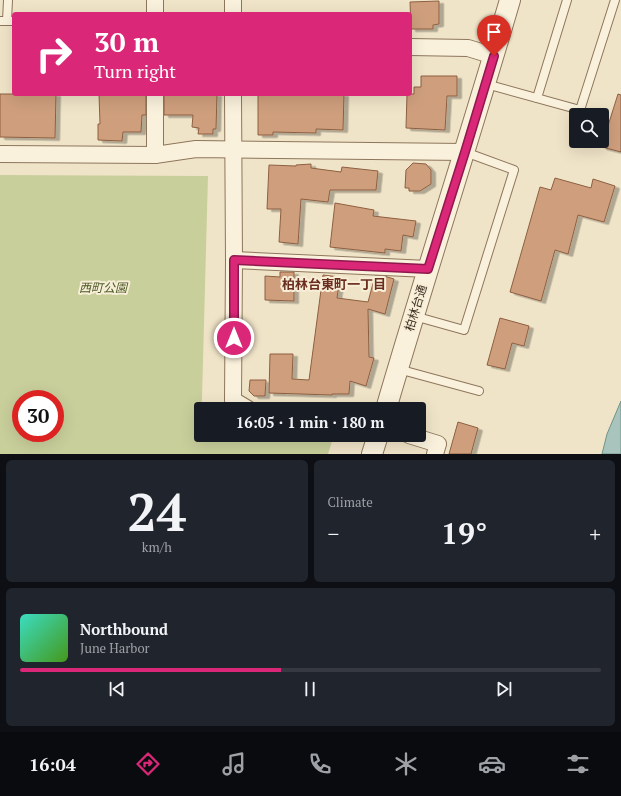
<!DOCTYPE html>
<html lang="en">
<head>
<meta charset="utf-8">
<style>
  body { margin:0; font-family:"PT Serif","Noto Sans JP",serif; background:#20242c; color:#f1f3f6; height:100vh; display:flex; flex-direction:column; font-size:15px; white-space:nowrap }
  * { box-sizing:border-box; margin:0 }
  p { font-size:13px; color:#9ea1a6 }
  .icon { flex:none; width:22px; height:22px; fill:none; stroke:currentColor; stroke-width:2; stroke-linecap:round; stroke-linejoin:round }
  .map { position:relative; height:454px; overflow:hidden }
  .panel { display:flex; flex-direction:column; gap:6px; padding:6px; background:#0d0f14; flex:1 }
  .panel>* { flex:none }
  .guide { position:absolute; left:12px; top:12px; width:400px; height:84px; border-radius:4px; box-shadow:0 4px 16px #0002; background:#db2777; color:#fff; overflow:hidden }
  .buttons { position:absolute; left:569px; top:108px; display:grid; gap:8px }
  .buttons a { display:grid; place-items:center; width:40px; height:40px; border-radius:4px; background:#171b24; box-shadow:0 4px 16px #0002; font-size:20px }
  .speed { position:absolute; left:12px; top:390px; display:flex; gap:8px; font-size:20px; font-weight:700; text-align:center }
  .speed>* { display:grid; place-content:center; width:52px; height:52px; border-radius:50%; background:#171b24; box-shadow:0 4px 16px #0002; line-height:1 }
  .speed .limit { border:6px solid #d22; background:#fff; color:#111 }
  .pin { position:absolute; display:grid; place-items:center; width:34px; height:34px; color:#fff; margin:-41px -17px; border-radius:50% 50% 50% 0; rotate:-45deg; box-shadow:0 0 4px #0007 }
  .pin .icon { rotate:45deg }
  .me { position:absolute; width:44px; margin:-22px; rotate:0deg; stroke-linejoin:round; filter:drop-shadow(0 0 3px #0008) }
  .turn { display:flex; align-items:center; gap:14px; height:84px; padding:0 16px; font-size:18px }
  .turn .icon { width:52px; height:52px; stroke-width:2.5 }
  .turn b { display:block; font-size:28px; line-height:34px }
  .big { font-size:30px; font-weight:800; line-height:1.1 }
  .panel .card { flex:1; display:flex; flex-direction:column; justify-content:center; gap:6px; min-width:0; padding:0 14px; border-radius:6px; background:#20242c }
  .panel .dial { align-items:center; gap:0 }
  .dial b { font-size:52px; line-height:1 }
  .song { display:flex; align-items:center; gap:12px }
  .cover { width:48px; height:48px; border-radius:6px; background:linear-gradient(135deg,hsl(170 70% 55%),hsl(100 70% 35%)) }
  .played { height:4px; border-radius:2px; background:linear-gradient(90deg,#db2777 45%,#363941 45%) }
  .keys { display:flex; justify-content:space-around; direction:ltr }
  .heat { display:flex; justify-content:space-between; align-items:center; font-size:22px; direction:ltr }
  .panel .tiles { flex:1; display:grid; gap:6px; grid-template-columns:1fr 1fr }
  .card:last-child { grid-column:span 2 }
  .trip { position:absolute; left:194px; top:402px; width:232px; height:40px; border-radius:4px; background:#171b24; box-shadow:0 4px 16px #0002; font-weight:800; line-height:40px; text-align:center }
  .tab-bar { display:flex; height:64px; justify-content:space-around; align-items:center; background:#090b0e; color:#9ea1a6 }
  .tab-bar .icon { width:28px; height:28px }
  .tab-bar .selected { color:#db2777 }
  .tab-bar b { font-size:18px; color:#f1f3f6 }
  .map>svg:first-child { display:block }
</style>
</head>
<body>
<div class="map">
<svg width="621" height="454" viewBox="0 0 621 454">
  <defs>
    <filter id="shadow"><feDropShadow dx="4.5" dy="2.5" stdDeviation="0" flood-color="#0004"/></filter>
  </defs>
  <rect width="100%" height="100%" fill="#f0e4c8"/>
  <path fill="#c9cf9b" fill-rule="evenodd" d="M 0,175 L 208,176 L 201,435 L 334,435 L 328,454 L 0,454 ZM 21,399 L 55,399 L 55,433 L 21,433 Z"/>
  <path fill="#a9c4bc" stroke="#6f938a" d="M 621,401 L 621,454 L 602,454 L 607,434 Z"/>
  <g fill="#cf9f7d" stroke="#8d5f41" filter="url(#shadow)">
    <path d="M 439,1 L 439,24 L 433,25 L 433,29 L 411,29 L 410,2 Z"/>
    <path d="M 421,76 L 457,76 L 457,96 L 447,96 L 445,130 L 406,128 L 407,94 L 414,94 L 414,87 L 421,87 Z"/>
    <path d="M 0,94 L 56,94 L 55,138 L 0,137 Z"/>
    <path d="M 99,94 L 146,94 L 146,115 L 142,115 L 141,132 L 123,132 L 122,141 L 98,140 L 98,124 L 100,124 Z"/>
    <path d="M 164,94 L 217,94 L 216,129 L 213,129 L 213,134 L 198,134 L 199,128 L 192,127 L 193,115 L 164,115 Z"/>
    <path d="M 258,94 L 344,94 L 343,130 L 316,129 L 316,133 L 273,132 L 273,135 L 258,135 Z"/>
    <path d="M 618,94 L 621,95 L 621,152 L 602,147 L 602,128 L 607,129 Z"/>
    <path d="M 413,163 L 426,164 L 431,170 L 431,184 L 420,191 L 409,191 L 409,188 L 405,188 L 406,170 Z"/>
    <path d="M 311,164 L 311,168 L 341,172 L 342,167 L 378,171 L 376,190 L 330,190 L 328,202 L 301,199 L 298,244 L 279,242 L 281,209 L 267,209 L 269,165 L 296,166 L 296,165 Z"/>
    <path d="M 555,178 L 591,188 L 593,179 L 615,186 L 604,222 L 578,215 L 568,254 L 555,250 L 541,301 L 510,292 L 540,187 L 551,190 Z"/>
    <path d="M 335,203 L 374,210 L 373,216 L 416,221 L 413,237 L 403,235 L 401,251 L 385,249 L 385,253 L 330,247 Z"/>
    <path d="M 280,272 L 294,272 L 294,301 L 265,300 L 265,276 L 280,277 Z"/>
    <path d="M 323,275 L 340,277 L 337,298 L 368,302 L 375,276 L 384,276 L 394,279 L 385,314 L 368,309 L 369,357 L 374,358 L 366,386 L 350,381 L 349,394 L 332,394 L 332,395 L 269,393 L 270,354 L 293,354 L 292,379 L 309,380 Z"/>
    <path d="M 500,318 L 529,326 L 524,346 L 512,343 L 505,369 L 487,365 Z"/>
    <path d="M 250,380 L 266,380 L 265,396 L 254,396 L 249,391 Z"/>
    <path d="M 458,422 L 478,428 L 471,454 L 449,454 Z"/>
  </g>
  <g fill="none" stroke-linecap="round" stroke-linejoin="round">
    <defs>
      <g id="service">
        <path d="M 0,21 L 14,21"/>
        <path d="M 7,21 L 8,0"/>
        <path d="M 486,84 L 580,110 L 615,0"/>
        <path d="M 537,98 L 567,0"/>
        <path d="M 414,316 L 464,330 L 514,170 L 465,152"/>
        <path d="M 398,369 L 479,391"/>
      </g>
      <g id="minor">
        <path d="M 155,0 L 155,14"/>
        <path d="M 233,0 L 233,14"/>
        <path d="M 410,47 L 468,48 L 494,56"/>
        <path d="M 155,94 L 155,155"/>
        <path d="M 233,94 L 234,260 L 233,400 L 248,409"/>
        <path d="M 0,154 L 155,155 L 196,149 L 465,152"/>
        <path d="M 234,260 L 428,269"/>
        <path d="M 409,435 L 438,444 L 435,454"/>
      </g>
      <g id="tertiary">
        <path d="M 386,409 C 426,272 470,137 510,0"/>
        <path d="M 372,454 L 378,435"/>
      </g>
    </defs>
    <use href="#service" stroke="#8d765c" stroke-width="10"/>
    <use href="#minor" stroke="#8d765c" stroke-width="18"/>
    <use href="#tertiary" stroke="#8d765c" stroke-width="22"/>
    <use href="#service" stroke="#faf1dc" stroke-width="8"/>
    <use href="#minor" stroke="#faf1dc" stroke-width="16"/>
    <use href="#tertiary" stroke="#faf1dc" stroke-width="20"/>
  </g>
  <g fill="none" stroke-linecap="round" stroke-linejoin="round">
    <defs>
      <path id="route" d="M 234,338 L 234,260 L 428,269 L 465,152 L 494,56"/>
    </defs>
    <use href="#route" stroke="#8e194d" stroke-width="10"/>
    <use href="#route" stroke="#db2777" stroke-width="7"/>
  </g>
  <g text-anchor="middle" stroke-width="4" stroke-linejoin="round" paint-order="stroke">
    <g font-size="12" font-style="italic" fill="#4d5a26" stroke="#f7eed8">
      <text x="103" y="292">西町公園</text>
    </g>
    <g font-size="12" fill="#3d2e20" stroke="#f7eed8">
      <text transform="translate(416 308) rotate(-73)" y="4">柏林台通</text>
    </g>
    <g font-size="13" font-weight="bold" fill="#6b2e1e" stroke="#f7eed8">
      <text x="334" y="289">柏林台東町一丁目</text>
    </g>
  </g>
</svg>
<div class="buttons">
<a><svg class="icon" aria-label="search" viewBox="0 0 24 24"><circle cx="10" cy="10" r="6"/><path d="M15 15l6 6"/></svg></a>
</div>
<div class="speed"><div class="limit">30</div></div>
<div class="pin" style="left:494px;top:56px;background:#d93025"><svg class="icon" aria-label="arrive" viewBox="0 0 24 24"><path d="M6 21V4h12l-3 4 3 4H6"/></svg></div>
<svg class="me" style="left:234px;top:338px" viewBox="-20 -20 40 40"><circle r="17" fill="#db2777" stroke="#fff" stroke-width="3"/><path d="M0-11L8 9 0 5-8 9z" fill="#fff"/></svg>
<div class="trip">16:05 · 1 min · 180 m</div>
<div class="guide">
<div class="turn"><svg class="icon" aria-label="right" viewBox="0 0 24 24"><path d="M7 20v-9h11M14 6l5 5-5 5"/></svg><div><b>30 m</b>Turn right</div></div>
</div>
</div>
<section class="panel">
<div class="tiles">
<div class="card dial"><b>24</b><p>km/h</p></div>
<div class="card"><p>Climate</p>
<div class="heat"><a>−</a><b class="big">19°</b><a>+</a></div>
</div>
<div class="card">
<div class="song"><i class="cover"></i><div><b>Northbound</b><p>June Harbor</p></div></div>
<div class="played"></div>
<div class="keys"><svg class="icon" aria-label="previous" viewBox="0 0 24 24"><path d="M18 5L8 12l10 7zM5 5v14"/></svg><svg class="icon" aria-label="pause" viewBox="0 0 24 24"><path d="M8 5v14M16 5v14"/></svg><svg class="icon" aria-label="next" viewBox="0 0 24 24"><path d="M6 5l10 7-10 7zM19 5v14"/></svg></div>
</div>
</div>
</section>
<nav class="tab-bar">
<b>16:04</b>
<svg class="icon selected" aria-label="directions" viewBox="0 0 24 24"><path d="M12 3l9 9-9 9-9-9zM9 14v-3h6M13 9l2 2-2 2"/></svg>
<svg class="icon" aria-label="music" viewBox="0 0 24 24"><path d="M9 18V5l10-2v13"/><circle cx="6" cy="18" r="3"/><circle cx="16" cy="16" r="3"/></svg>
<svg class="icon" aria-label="phone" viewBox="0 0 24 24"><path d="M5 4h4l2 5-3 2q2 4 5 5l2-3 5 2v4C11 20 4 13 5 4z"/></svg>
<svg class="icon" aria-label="climate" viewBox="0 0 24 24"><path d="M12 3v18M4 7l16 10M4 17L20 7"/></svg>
<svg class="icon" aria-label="car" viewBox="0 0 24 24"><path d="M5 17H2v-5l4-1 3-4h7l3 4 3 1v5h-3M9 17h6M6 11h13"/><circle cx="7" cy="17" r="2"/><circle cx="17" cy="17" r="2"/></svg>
<svg class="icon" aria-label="filters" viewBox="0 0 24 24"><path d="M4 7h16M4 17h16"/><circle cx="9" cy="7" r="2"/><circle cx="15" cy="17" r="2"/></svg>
</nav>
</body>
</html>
